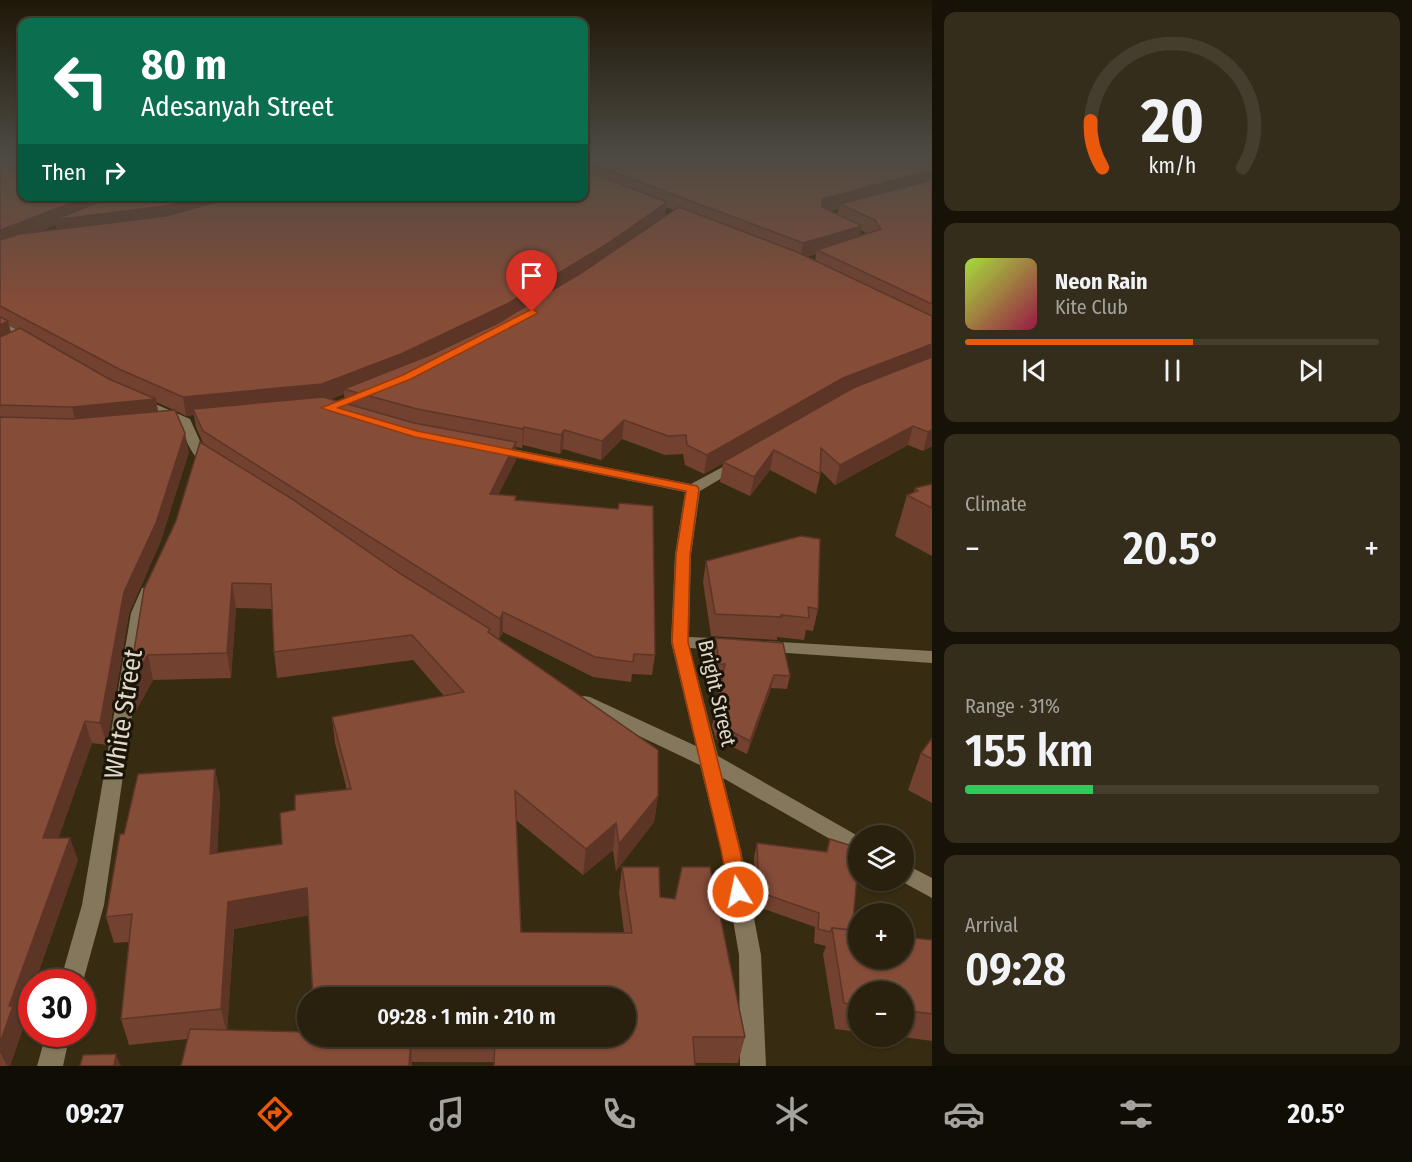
<!DOCTYPE html>
<html lang="en">
<head>
<meta charset="utf-8">
<style>
  body { margin:0; font-family:"Fira Sans Condensed",sans-serif; background:#352d1b; color:#f1f3f6; height:100vh; display:flex; flex-direction:column; font-size:22px; white-space:nowrap }
  * { box-sizing:border-box; margin:0 }
  p { font-size:20px; color:#a5a39d }
  .icon { flex:none; width:33px; height:33px; fill:none; stroke:currentColor; stroke-width:2; stroke-linecap:round; stroke-linejoin:round }
  .map { position:relative; flex:1; overflow:hidden }
  .side { display:flex; flex-direction:column; gap:12px; padding:12px; background:#171207; width:480px }
  .side>* { flex:none }
  .hud { position:absolute; left:18px; top:18px; width:570px; height:183px; border-radius:12px; box-shadow:0 2px 4px #0004,0 0 0 2px #453e2e; background:#0b6e4f; color:#fff; overflow:hidden }
  .controls { position:absolute; left:848px; top:825px; display:grid; gap:12px }
  .controls a { display:grid; place-items:center; width:66px; height:66px; border-radius:50%; background:#29200d; box-shadow:0 2px 4px #0004,0 0 0 2px #453e2e; font-size:30px }
  .speed { position:absolute; left:18px; top:969px; display:flex; gap:12px; font-size:30px; font-weight:700; text-align:center }
  .speed>* { display:grid; place-content:center; width:78px; height:78px; border-radius:50%; background:#29200d; box-shadow:0 2px 4px #0004,0 0 0 2px #453e2e; line-height:1 }
  .speed .limit { border:9px solid #d22; background:#fff; color:#111 }
  .pin { position:absolute; display:grid; place-items:center; width:51px; height:51px; color:#fff; margin:-62px -26px; border-radius:50% 50% 50% 0; rotate:-45deg; box-shadow:0 0 6px #0007 }
  .pin .icon { rotate:45deg }
  .me { position:absolute; width:66px; margin:-33px; rotate:350deg; stroke-linejoin:round; filter:drop-shadow(0 0 4px #0008) }
  .turn { display:flex; align-items:center; gap:21px; height:126px; padding:0 24px; font-size:27px }
  .turn .icon { width:78px; height:78px; stroke-width:2.5 }
  .turn b { display:block; font-size:42px; line-height:51px }
  .then { display:flex; align-items:center; height:57px; padding:0 24px; background:#0003; gap:12px; font-size:22px }
  .big { font-size:45px; font-weight:600; line-height:1.1 }
  .side .widget { flex:1; display:flex; flex-direction:column; justify-content:center; gap:9px; min-width:0; padding:0 21px; border-radius:12px; background:#352d1b }
  .side .dial { align-items:center; gap:0 }
  .dial svg { height:156px; overflow:visible; fill:none; stroke:#453e2e; stroke-width:7; stroke-linecap:round; text-anchor:middle }
  .dial text { fill:#f1f3f6; stroke:none }
  .song { display:flex; align-items:center; gap:18px }
  .cover { width:72px; height:72px; border-radius:9px; background:linear-gradient(135deg,hsl(80 70% 55%),hsl(340 70% 35%)) }
  .played { height:6px; border-radius:3px; background:linear-gradient(90deg,#ea580c 55%,#453e2e 55%) }
  .keys { display:flex; justify-content:space-around; direction:ltr }
  .heat { display:flex; justify-content:space-between; align-items:center; font-size:33px; direction:ltr }
  .charge { height:9px; border-radius:4px; background:linear-gradient(90deg,#34c759 31%,#453e2e 0) }
  .trip { position:absolute; left:297px; top:987px; width:339px; height:60px; border-radius:30px; background:#29200d; box-shadow:0 2px 4px #0004,0 0 0 2px #453e2e; font-weight:600; line-height:60px; text-align:center }
  .tabs { display:flex; height:96px; justify-content:space-around; align-items:center; background:#100d05; color:#a5a39d }
  .tabs .icon { width:42px; height:42px }
  .tabs .current { color:#ea580c }
  .tabs b { font-size:27px; color:#f1f3f6 }
  main { display:flex; flex:1; min-height:0 }
  .map>svg:first-child { display:block }
</style>
</head>
<body>
<main>
<div class="map">
<svg width="932" height="1066" viewBox="0 0 932 1066">
  <rect width="100%" height="100%" fill="#372b11"/>
  <g fill="none" stroke-linecap="round" stroke-linejoin="round">
    <g fill="#85775b" fill-rule="evenodd">
      <path d="M 0,321 L 36,339 L 38,341 L 32,344 L 28,343 L 0,328 Z"/>
      <path d="M 139,397 L 190,419 L 204,450 L 218,461 L 216,464 C 194,469 186,439 180,424 L 135,404 L 135,398 Z"/>
      <path d="M 498,446 L 691,484 L 732,462 L 737,461 L 744,465 L 700,491 L 691,555 L 689,637 L 734,639 L 740,641 L 743,645 L 740,649 L 734,651 L 690,648 L 718,756 L 858,836 L 858,855 L 723,778 L 741,850 L 761,955 L 766,1066 L 740,1066 L 739,955 L 721,850 L 700,765 L 578,707 L 575,702 L 578,697 L 584,696 L 590,697 L 696,746 L 671,642 L 675,555 L 685,492 L 493,453 L 491,450 Z"/>
      <path d="M 148,587 L 156,592 L 147,613 L 104,905 L 82,985 L 82,982 L 60,982 L 82,905 L 131,613 L 142,588 Z"/>
      <path d="M 764,641 L 932,651 L 932,663 L 758,651 L 755,647 L 758,643 Z"/>
      <path d="M 903,863 L 932,878 L 932,898 L 899,880 L 903,880 Z"/>
      <path d="M 46,1034 L 70,1034 L 63,1066 L 37,1066 Z"/>
    </g>
  </g>
  <g fill="#724130" fill-rule="evenodd">
    <path d="M 0,155 L 22,196 L 584,196 L 584,155 L 932,155 L 932,446 L 923,451 L 908,445 L 835,485 L 821,471 L 816,494 L 770,470 L 750,496 L 720,482 L 723,463 L 704,474 L 685,465 L 683,454 L 665,455 L 622,439 L 601,460 L 563,449 L 560,454 L 523,445 L 522,448 L 516,447 L 516,460 L 498,495 L 516,496 L 515,500 L 655,655 L 652,675 L 632,674 L 631,682 L 593,677 L 503,632 L 499,639 L 490,633 L 658,796 L 654,822 L 616,871 L 613,850 L 583,875 L 516,820 L 521,932 L 624,932 L 619,893 L 622,867 L 660,897 L 745,1037 L 738,1063 L 412,1062 L 187,1039 L 129,1045 L 121,1019 L 129,942 L 114,943 L 106,917 L 124,834 L 215,769 L 220,795 L 217,853 L 282,844 L 295,810 L 347,790 L 335,743 L 332,717 L 444,696 L 413,660 L 277,678 L 274,652 L 272,609 L 236,608 L 231,678 L 153,680 L 134,714 L 128,688 L 176,521 L 204,445 L 196,427 L 194,415 L 186,416 L 176,411 L 189,452 L 160,543 L 129,613 L 107,745 L 92,743 L 58,838 L 78,860 L 35,982 L 32,982 L 21,1023 L 23,1028 L 10,1066 L 0,1066 ZM 666,207 L 674,210 L 665,216 ZM 839,208 L 837,215 L 830,211 ZM 56,225 L 56,229 L 40,231 ZM 861,230 L 867,233 L 860,235 ZM 816,254 L 815,261 L 806,257 ZM 9,325 L 17,330 L 11,332 ZM 344,394 L 345,403 L 331,399 ZM 156,402 L 174,410 L 158,411 ZM 309,915 L 626,1036 L 308,1036 L 227,1030 L 234,929 Z"/>
    <path d="M 932,484 L 932,556 L 895,536 L 907,495 L 914,493 L 915,488 Z"/>
    <path d="M 706,561 L 818,609 L 813,631 L 806,630 L 804,640 L 777,637 L 777,640 L 711,636 L 703,582 Z"/>
    <path d="M 716,638 L 790,676 L 787,689 L 771,688 L 747,754 L 716,739 L 712,726 L 722,677 L 717,677 L 713,652 Z"/>
    <path d="M 932,738 L 932,803 L 908,790 L 921,753 Z"/>
    <path d="M 830,839 L 852,930 L 932,940 L 932,1041 L 895,1036 L 903,1036 L 903,992 L 858,992 L 858,1032 L 835,1029 L 823,954 L 826,946 L 814,943 L 815,927 L 756,906 L 754,857 L 757,843 L 826,852 Z"/>
  </g>
  <g fill="#5d3527">
    <path d="M 932,170 L 932,180 L 840,204 L 839,208 L 819,214 L 822,199 Z"/>
    <path d="M 90,196 L 212,196 L 213,210 L 58,235 L 56,225 L 0,247 L 0,230 Z"/>
    <path d="M 667,202 L 665,217 L 606,259 L 507,321 L 402,372 L 344,389 L 344,394 L 323,402 L 193,409 L 194,415 L 186,416 L 183,397 Z"/>
    <path d="M 862,226 L 859,241 L 817,250 L 816,254 L 800,259 L 803,243 Z"/>
    <path d="M 8,321 L 12,338 L 0,345 L 0,325 Z"/>
    <path d="M 932,344 L 932,357 L 839,396 L 704,474 L 707,455 L 843,378 Z"/>
    <path d="M 156,399 L 159,418 L 77,426 L 72,407 Z"/>
    <path d="M 624,420 L 622,439 L 601,460 L 602,441 Z"/>
    <path d="M 913,426 L 908,445 L 835,485 L 840,465 Z"/>
    <path d="M 524,427 L 523,445 L 522,448 L 523,429 Z"/>
    <path d="M 564,430 L 563,449 L 560,454 L 561,435 Z"/>
    <path d="M 932,430 L 932,446 L 923,451 L 928,432 Z"/>
    <path d="M 185,433 L 189,452 L 160,543 L 129,613 L 107,745 L 100,723 L 124,592 Z"/>
    <path d="M 516,442 L 516,460 L 489,513 L 490,494 Z"/>
    <path d="M 774,450 L 770,470 L 750,496 L 754,477 Z"/>
    <path d="M 232,583 L 236,608 L 231,678 L 227,653 Z"/>
    <path d="M 503,612 L 503,632 L 499,639 L 500,619 Z"/>
    <path d="M 148,655 L 153,680 L 134,714 L 128,688 Z"/>
    <path d="M 774,675 L 771,688 L 747,754 L 750,741 Z"/>
    <path d="M 85,721 L 92,743 L 51,860 L 43,838 Z"/>
    <path d="M 215,769 L 220,795 L 216,881 L 210,854 Z"/>
    <path d="M 658,796 L 654,822 L 616,871 L 619,844 Z"/>
    <path d="M 616,823 L 613,850 L 583,875 L 586,849 Z"/>
    <path d="M 70,838 L 78,860 L 35,982 L 32,982 L 32,992 L 21,1023 L 23,1028 L 10,1066 L 7,1066 L 0,1052 L 0,1043 L 9,1006 Z"/>
    <path d="M 307,888 L 311,915 L 234,929 L 227,1035 L 221,1009 L 228,902 Z"/>
    <path d="M 411,1036 L 412,1066 L 409,1066 Z"/>
    <path d="M 116,1054 L 121,1066 L 114,1066 Z"/>
  </g>
  <g fill="#854c38" stroke="#5d3527" stroke-width="1.5">
    <path d="M 0,155 L 22,155 L 22,196 L 90,196 L 0,230 Z"/>
    <path d="M 584,155 L 932,155 L 932,170 L 822,199 L 822,207 L 862,226 L 803,243 L 584,161 L 584,170 L 667,202 L 607,244 L 507,304 L 401,354 L 322,384 L 183,397 L 119,369 L 0,306 L 0,240 L 19,234 L 166,216 L 238,196 L 584,196 Z"/>
    <path d="M 932,180 L 932,304 L 817,250 L 881,229 L 875,220 L 840,204 Z"/>
    <path d="M 114,196 L 205,196 L 165,206 L 54,220 Z"/>
    <path d="M 679,207 L 797,252 L 932,316 L 932,344 L 843,378 L 707,455 L 687,445 L 686,435 L 668,436 L 624,420 L 602,441 L 564,430 L 561,435 L 524,427 L 523,429 L 417,409 L 344,389 L 430,355 L 498,323 L 581,273 Z"/>
    <path d="M 0,317 L 8,321 L 0,325 Z"/>
    <path d="M 20,328 L 109,379 L 156,399 L 72,407 L 0,405 L 0,337 Z"/>
    <path d="M 932,357 L 932,430 L 928,432 L 913,426 L 840,465 L 821,448 L 820,474 L 774,450 L 754,477 L 723,462 L 853,388 Z"/>
    <path d="M 323,397 L 414,423 L 516,442 L 490,494 L 516,496 L 515,500 L 618,509 L 619,503 L 653,506 L 655,655 L 634,654 L 633,662 L 595,657 L 503,612 L 500,619 L 203,431 L 193,409 Z"/>
    <path d="M 175,410 L 185,433 L 156,523 L 124,592 L 100,723 L 85,721 L 43,838 L 70,838 L 9,1006 L 13,1006 L 0,1043 L 0,417 L 72,419 Z"/>
    <path d="M 200,442 L 292,499 L 401,574 L 490,629 L 488,632 L 658,750 L 658,796 L 619,844 L 616,823 L 586,849 L 515,791 L 521,932 L 632,933 L 622,867 L 659,867 L 660,897 L 675,899 L 682,867 L 710,867 L 745,1037 L 693,1037 L 695,1066 L 494,1066 L 495,1036 L 626,1036 L 626,998 L 313,998 L 307,888 L 228,902 L 221,1009 L 121,1019 L 132,914 L 106,917 L 120,834 L 124,834 L 138,774 L 215,769 L 210,854 L 282,844 L 280,813 L 295,810 L 295,795 L 351,789 L 332,717 L 464,692 L 412,635 L 274,652 L 271,584 L 232,583 L 227,653 L 148,655 L 128,688 L 144,589 L 176,521 Z"/>
    <path d="M 932,484 L 932,508 L 907,495 L 918,491 L 915,488 Z"/>
    <path d="M 801,536 L 820,539 L 818,609 L 808,607 L 809,618 L 781,615 L 782,617 L 715,614 L 706,561 Z"/>
    <path d="M 716,638 L 783,643 L 790,676 L 774,675 L 750,741 L 719,725 L 715,712 L 725,664 L 719,664 Z"/>
    <path d="M 932,738 L 932,759 L 921,753 Z"/>
    <path d="M 830,839 L 858,848 L 858,865 L 852,930 L 832,928 L 830,932 L 818,929 L 819,913 L 759,892 L 757,843 L 827,852 Z"/>
    <path d="M 832,928 L 858,931 L 858,958 L 903,958 L 903,937 L 932,940 L 932,1014 L 903,1010 L 903,992 L 858,992 L 858,1005 L 844,1003 Z"/>
    <path d="M 190,1029 L 308,1032 L 308,1036 L 411,1036 L 409,1066 L 181,1066 Z"/>
    <path d="M 116,1054 L 114,1066 L 80,1066 L 83,1055 Z"/>
  </g>
  <linearGradient id="sky" x2="0" y2="1"><stop stop-color="#1e1809"/><stop offset="0.51" stop-color="#4d4a43"/><stop offset="1" stop-color="#4d4a43" stop-opacity="0"/></linearGradient>
  <rect width="932" height="304" fill="url(#sky)"/>
  <path fill="#ea580c" stroke="#983908" stroke-width="1.5" d="M 532,309 L 537,312 L 536,314 L 411,379 L 338,408 L 417,431 L 697,486 L 699,489 L 690,555 L 688,642 L 740,850 L 748,892 L 745,898 L 738,900 L 731,898 L 729,892 L 721,850 L 672,642 L 676,555 L 686,491 L 415,437 L 321,408 L 403,375 Z"/>
  <g text-anchor="middle" stroke-width="6" stroke-linejoin="round" paint-order="stroke">
    <g font-size="21" fill="#e0d9ca" stroke="#1a1409">
      <text transform="translate(717 693) rotate(77)" y="7">Bright Street</text>
    </g>
    <g font-size="26" fill="#e0d9ca" stroke="#1a1409">
      <text transform="translate(123 714) rotate(-81)" y="9">White Street</text>
    </g>
  </g>
</svg>
<div class="controls">
<a><svg class="icon" aria-label="layers" viewBox="0 0 24 24"><path d="M12 4l9 5-9 5-9-5zM3 14l9 5 9-5"/></svg></a>
<a>+</a>
<a>−</a>
</div>
<div class="speed"><div class="limit">30</div></div>
<div class="pin" style="left:532px;top:312px;background:#d93025"><svg class="icon" aria-label="arrive" viewBox="0 0 24 24"><path d="M6 21V4h12l-3 4 3 4H6"/></svg></div>
<svg class="me" style="left:738px;top:892px" viewBox="-20 -20 40 40"><circle r="17" fill="#ea580c" stroke="#fff" stroke-width="3"/><path d="M0-11L8 9 0 5-8 9z" fill="#fff"/></svg>
<div class="trip">09:28 · 1 min · 210 m</div>
<div class="hud">
<div class="turn"><svg class="icon" aria-label="left" viewBox="0 0 24 24"><path d="M17 20v-9H6M10 6l-5 5 5 5"/></svg><div><b>80 m</b>Adesanyah Street</div></div>
<div class="then">Then<svg class="icon" aria-label="right" viewBox="0 0 24 24"><path d="M7 20v-9h11M14 6l5 5-5 5"/></svg></div>
</div>
</div>
<section class="side">
<div class="widget dial"><svg viewBox="0 0 100 80">
<path d="M14 69A42 42 0 1 1 86 69"/>
<path d="M14 69A42 42 0 0 1 8 45" stroke="#ea580c"/>
<text x="50" y="56" font-size="32" font-weight="700">20</text>
<text x="50" y="72" font-size="11">km/h</text>
</svg></div>
<div class="widget">
<div class="song"><i class="cover"></i><div><b>Neon Rain</b><p>Kite Club</p></div></div>
<div class="played"></div>
<div class="keys"><svg class="icon" aria-label="previous" viewBox="0 0 24 24"><path d="M18 5L8 12l10 7zM5 5v14"/></svg><svg class="icon" aria-label="pause" viewBox="0 0 24 24"><path d="M8 5v14M16 5v14"/></svg><svg class="icon" aria-label="next" viewBox="0 0 24 24"><path d="M6 5l10 7-10 7zM19 5v14"/></svg></div>
</div>
<div class="widget"><p>Climate</p>
<div class="heat"><a>−</a><b class="big">20.5°</b><a>+</a></div>
</div>
<div class="widget"><p>Range · 31%</p><b class="big">155 km</b><div class="charge"></div></div>
<div class="widget"><p>Arrival</p><b class="big">09:28</b></div>
</section>
</main>
<nav class="tabs">
<b>09:27</b>
<svg class="icon current" aria-label="directions" viewBox="0 0 24 24"><path d="M12 3l9 9-9 9-9-9zM9 14v-3h6M13 9l2 2-2 2"/></svg>
<svg class="icon" aria-label="music" viewBox="0 0 24 24"><path d="M9 18V5l10-2v13"/><circle cx="6" cy="18" r="3"/><circle cx="16" cy="16" r="3"/></svg>
<svg class="icon" aria-label="phone" viewBox="0 0 24 24"><path d="M5 4h4l2 5-3 2q2 4 5 5l2-3 5 2v4C11 20 4 13 5 4z"/></svg>
<svg class="icon" aria-label="climate" viewBox="0 0 24 24"><path d="M12 3v18M4 7l16 10M4 17L20 7"/></svg>
<svg class="icon" aria-label="car" viewBox="0 0 24 24"><path d="M5 17H2v-5l4-1 3-4h7l3 4 3 1v5h-3M9 17h6M6 11h13"/><circle cx="7" cy="17" r="2"/><circle cx="17" cy="17" r="2"/></svg>
<svg class="icon" aria-label="filters" viewBox="0 0 24 24"><path d="M4 7h16M4 17h16"/><circle cx="9" cy="7" r="2"/><circle cx="15" cy="17" r="2"/></svg>
<b>20.5°</b>
</nav>
</body>
</html>
